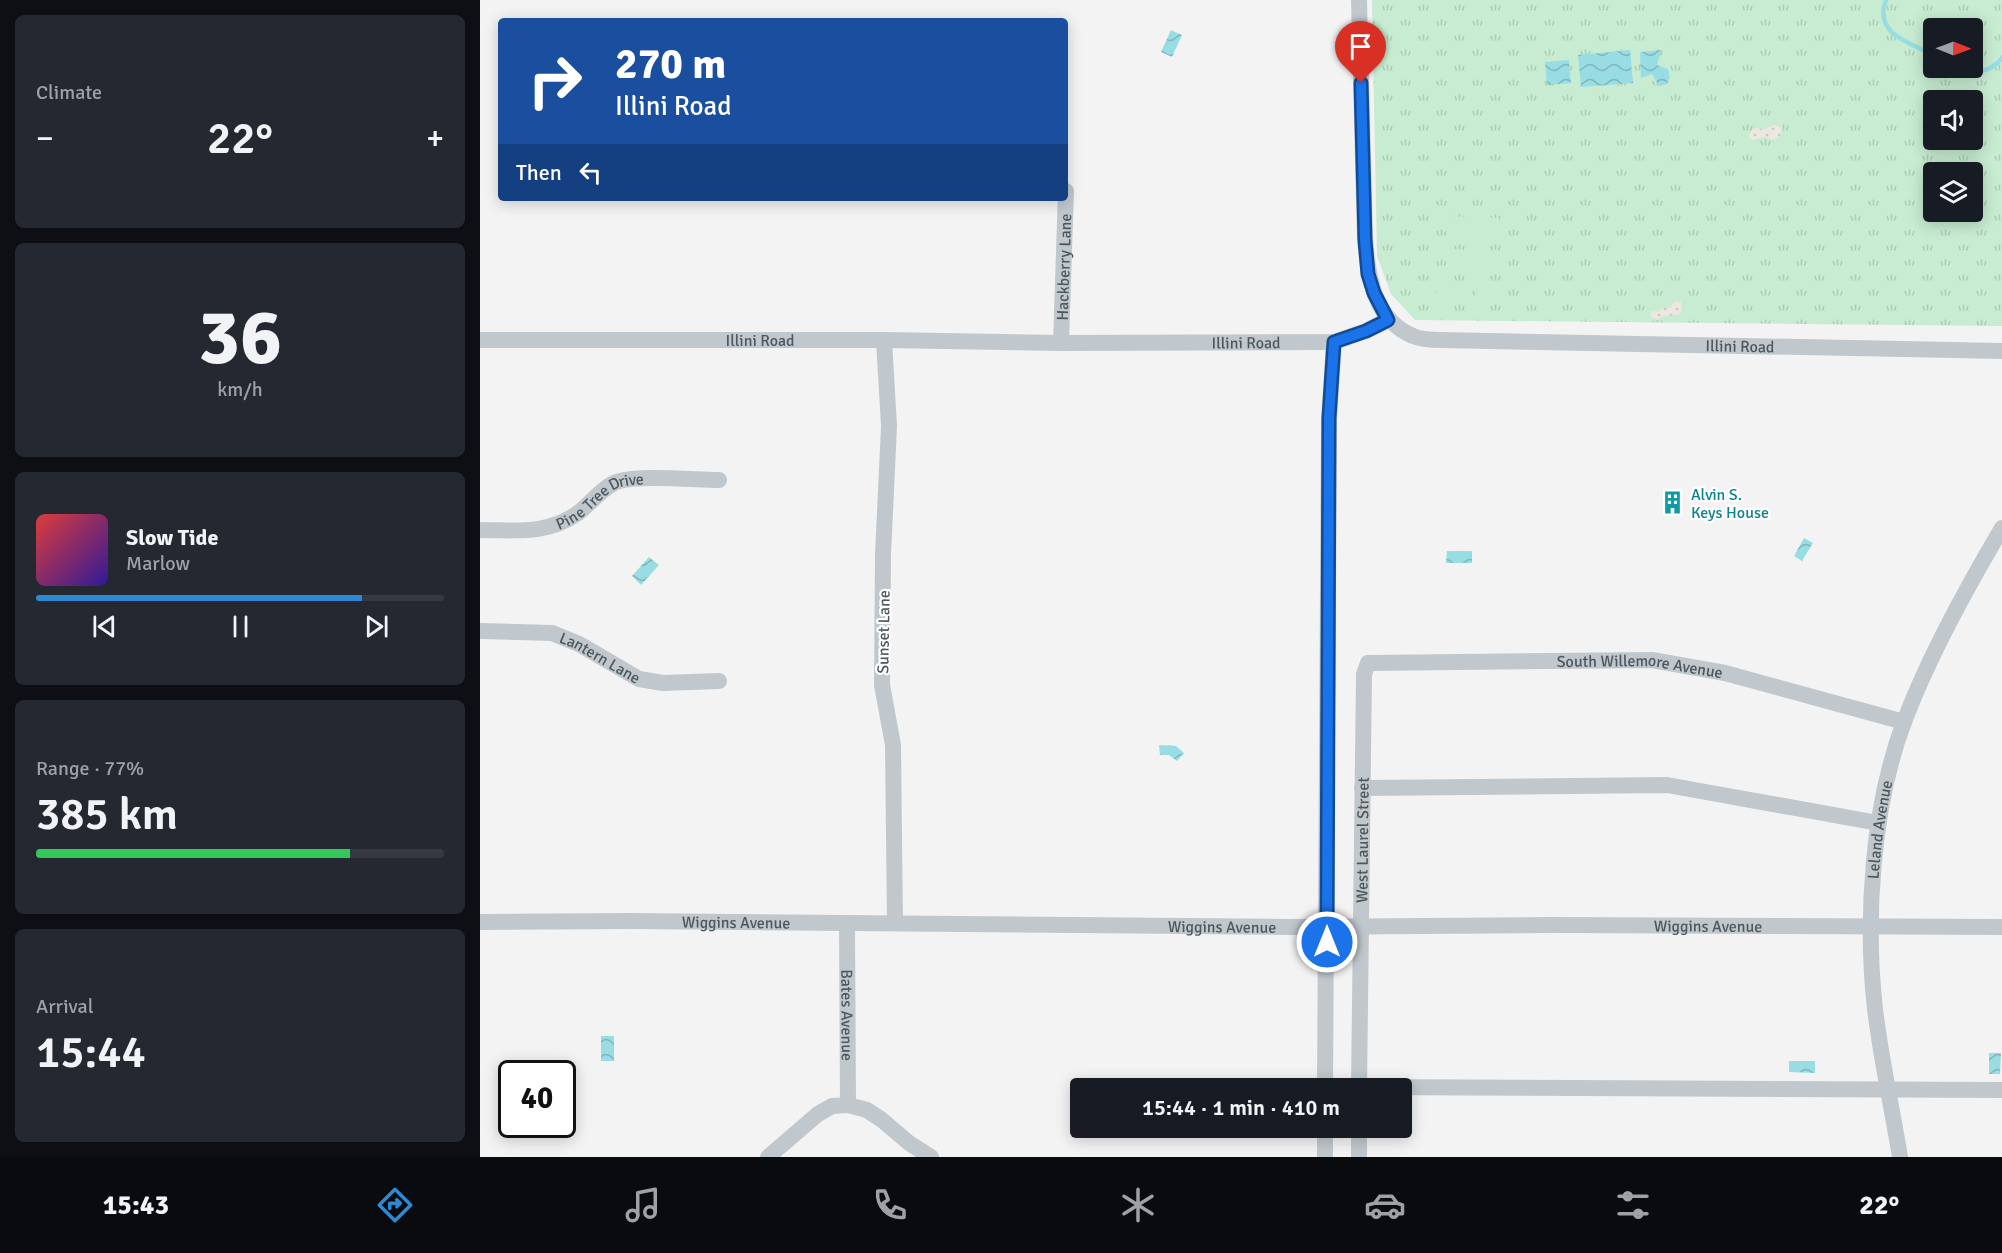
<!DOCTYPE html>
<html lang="en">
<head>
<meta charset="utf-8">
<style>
  body { margin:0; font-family:Signika,sans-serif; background:#242831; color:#f1f3f6; height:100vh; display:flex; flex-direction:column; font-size:22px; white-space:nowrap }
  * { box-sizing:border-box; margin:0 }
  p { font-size:20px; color:#9ea1a6 }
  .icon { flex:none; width:33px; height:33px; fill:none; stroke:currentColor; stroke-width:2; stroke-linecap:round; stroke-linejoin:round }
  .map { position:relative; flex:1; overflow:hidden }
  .sheet { display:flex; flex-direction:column; gap:15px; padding:15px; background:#0d0f14; width:480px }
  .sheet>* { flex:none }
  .guide { position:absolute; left:18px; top:18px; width:570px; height:183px; border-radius:6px; box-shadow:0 3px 15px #0003; background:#1a4fa0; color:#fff; overflow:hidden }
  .needle { width:39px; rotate:91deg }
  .buttons { position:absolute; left:1443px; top:18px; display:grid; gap:12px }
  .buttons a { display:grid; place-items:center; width:60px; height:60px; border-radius:6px; background:#171b24; box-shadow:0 3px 15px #0003; font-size:30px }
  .speed { position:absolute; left:18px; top:1060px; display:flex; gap:12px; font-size:30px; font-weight:700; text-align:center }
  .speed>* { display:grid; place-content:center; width:78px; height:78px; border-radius:50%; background:#171b24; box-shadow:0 3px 15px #0003; line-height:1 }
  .speed .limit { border:3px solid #111; border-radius:9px; background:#fff; color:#111 }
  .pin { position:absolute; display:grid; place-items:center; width:51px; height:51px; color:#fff; margin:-62px -26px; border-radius:50% 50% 50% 0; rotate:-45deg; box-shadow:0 0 6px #0007 }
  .pin .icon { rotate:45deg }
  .me { position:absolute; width:66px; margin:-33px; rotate:0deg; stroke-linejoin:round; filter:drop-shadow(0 0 4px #0008) }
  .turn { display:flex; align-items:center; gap:21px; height:126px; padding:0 18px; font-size:27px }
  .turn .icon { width:78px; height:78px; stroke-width:2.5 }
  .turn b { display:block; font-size:42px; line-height:51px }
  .then { display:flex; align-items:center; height:57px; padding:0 18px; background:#0003; gap:12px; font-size:22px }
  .big { font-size:45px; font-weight:600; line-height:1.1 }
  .sheet .tile { flex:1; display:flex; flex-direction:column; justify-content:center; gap:9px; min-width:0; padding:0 21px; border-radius:9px; background:#242831 }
  .sheet .dial { align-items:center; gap:0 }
  .dial b { font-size:78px; line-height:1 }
  .song { display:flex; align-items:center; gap:18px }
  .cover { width:72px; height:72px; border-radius:9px; background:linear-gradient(135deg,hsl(0 70% 55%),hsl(250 70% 35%)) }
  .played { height:6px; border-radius:3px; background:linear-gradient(90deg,#2e89d3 80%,#363941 80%) }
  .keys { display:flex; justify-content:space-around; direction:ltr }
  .heat { display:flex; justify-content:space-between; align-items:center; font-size:33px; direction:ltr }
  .charge { height:9px; border-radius:4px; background:linear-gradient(90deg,#34c759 77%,#363941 0) }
  .trip { position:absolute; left:590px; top:1078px; width:342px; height:60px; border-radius:6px; background:#171b24; box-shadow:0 3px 15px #0003; font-weight:600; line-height:60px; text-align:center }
  .menu { display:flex; height:96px; justify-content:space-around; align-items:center; background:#090b0e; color:#9ea1a6 }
  .menu .icon { width:42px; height:42px }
  .menu .selected { color:#2e89d3 }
  .menu b { font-size:27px; color:#f1f3f6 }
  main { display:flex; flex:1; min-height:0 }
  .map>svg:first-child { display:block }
</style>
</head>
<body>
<main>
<section class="sheet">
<div class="tile"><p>Climate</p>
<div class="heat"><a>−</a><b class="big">22°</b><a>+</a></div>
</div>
<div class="tile dial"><b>36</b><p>km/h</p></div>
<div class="tile">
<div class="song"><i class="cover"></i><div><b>Slow Tide</b><p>Marlow</p></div></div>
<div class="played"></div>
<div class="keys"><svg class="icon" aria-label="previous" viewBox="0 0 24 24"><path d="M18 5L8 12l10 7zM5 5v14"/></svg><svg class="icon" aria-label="pause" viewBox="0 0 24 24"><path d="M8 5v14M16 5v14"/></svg><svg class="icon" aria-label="next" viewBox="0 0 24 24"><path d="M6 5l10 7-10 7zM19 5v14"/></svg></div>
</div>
<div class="tile"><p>Range · 77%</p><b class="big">385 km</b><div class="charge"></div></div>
<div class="tile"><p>Arrival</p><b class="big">15:44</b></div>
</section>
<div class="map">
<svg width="1522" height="1157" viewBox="0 0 1522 1157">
  <defs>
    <pattern id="grass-tufts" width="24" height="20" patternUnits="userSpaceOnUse" patternTransform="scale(1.5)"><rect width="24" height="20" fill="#c7ecd1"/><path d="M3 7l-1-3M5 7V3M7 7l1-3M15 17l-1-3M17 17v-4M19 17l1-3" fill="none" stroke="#adccb6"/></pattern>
    <pattern id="sand-dots" width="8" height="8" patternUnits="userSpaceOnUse" patternTransform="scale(1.5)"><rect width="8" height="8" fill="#ece7e1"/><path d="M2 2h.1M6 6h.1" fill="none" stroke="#ccc8c3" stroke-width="1.8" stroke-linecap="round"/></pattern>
    <pattern id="water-waves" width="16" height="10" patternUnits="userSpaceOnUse" patternTransform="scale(1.5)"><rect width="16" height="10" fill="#98dde4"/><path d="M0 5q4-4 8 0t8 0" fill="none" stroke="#7eb6bc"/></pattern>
  </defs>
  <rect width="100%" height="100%" fill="#f4f3f3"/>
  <path fill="url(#grass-tufts)" fill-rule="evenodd" d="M 892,0 L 1522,0 L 1522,326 L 935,320 L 911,294 L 897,256 ZM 1454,28 L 1492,28 L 1492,68 L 1454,68 ZM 1454,100 L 1492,100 L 1492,140 L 1454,140 ZM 1454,172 L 1492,172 L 1492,212 L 1454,212 Z"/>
  <g fill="url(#sand-dots)">
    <path d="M 1294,125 L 1301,127 C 1302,135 1300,137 1293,140 L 1285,137 L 1274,140 L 1270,139 L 1269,135 L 1274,128 L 1284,129 Z"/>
    <path d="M 1193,302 L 1201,302 L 1202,310 L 1198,315 L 1183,316 L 1177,320 L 1170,316 L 1172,311 L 1179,312 L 1181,308 L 1190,308 Z"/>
  </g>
  <g fill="#c7ecd1">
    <path d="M 967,216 L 1019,218 L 1018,242 L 966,240 Z"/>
    <path d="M 966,249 L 1018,250 L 1018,274 L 966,272 Z"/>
    <path d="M 957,286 L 986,287 L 986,300 L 957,299 Z"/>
    <path d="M 997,287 L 1026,287 L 1025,300 L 996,300 Z"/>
  </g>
  <g fill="url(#water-waves)">
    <path d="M 691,30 L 702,35 L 692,57 L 681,52 Z"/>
    <path d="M 1150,50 L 1153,83 L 1101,87 L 1098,55 Z"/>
    <path d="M 1181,50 L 1177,65 L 1188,69 L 1190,77 L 1187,84 L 1179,86 L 1172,74 L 1161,78 L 1160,52 Z"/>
    <path d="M 1089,60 L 1091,83 L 1067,85 L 1065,62 Z"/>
    <path d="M 1324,538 L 1333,543 L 1322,561 L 1314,556 Z"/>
    <path d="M 967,551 L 992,551 L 992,563 L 966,563 Z"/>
    <path d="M 169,557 L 179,565 L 161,585 L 152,576 Z"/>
    <path d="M 679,745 L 696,746 L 704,753 L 697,761 L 689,755 L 680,755 Z"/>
    <rect x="121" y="1036" width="13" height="25"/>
    <path d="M 1509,1053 L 1521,1053 L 1520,1074 L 1509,1074 Z"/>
    <path d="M 1309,1061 L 1335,1061 L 1335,1073 L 1309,1072 Z"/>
  </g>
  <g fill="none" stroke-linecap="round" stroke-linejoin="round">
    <g stroke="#98dde4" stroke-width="4.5">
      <path d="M 1406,0 C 1393,34 1430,43 1454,55"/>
      <path d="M 1480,68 C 1495,75 1511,72 1522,58"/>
    </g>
    <g stroke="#c0c8cd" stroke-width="16">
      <path id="s1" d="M 879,0 L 885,240 C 888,277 894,320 933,336 C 942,340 952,340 961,340 L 1522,351"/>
      <path id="s2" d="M 0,340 L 404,340 L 581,343 L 854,342 L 886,331 L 908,320"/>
      <path d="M 404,340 L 409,426 L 403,555 L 402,685 L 413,745 L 415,923"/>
      <path id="s3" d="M 581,343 L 586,191"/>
      <path id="s4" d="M 0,530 C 36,530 67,535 98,513 C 110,504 120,490 134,483 C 153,474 215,480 239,480"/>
      <path id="s5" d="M 0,631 L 72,633 L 99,644 L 159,679 L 183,683 L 239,681"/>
      <path d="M 882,788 L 1187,785 L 1398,823"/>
      <path id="s6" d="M 0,922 L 150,921 L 809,927 L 1073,925 L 1522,927"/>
      <path id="s7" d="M 367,923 L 368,1105"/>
      <path d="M 879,1087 L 1522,1090"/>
      <path d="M 845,1089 L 849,419 L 854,342"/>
      <path id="s8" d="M 879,1089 L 884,674 L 888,663 L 1172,660 L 1245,673 L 1424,722"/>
      <path d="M 288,1157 L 338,1114 L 352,1106 L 368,1105 L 387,1110 L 402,1120 L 429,1143 L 451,1157"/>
      <path d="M 845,1157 L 845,1128"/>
      <path d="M 879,1157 L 879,1128"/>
      <path id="s9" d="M 1420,1157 C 1412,1108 1401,1059 1395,1009 C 1385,919 1392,807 1424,722 C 1448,658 1487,587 1522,528"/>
    </g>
  </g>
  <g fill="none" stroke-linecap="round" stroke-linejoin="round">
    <defs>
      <path id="route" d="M 847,942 L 849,418 L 854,342 L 886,331 L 908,320 L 894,293 L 888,274 L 885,240 L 881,83"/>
    </defs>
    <use href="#route" stroke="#114b97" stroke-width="15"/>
    <use href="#route" stroke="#1a73e8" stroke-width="10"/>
  </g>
  <defs>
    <symbol id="building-bare" viewBox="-9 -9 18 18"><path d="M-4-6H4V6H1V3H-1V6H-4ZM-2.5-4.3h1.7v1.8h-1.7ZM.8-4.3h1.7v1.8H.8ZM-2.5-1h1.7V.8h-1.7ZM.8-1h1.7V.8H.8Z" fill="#0f9aa8" stroke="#fff" stroke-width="2.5" paint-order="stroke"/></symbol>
  </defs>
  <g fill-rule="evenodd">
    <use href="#building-bare" x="1176" y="486" width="33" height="33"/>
  </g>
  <g text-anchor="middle" stroke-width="4.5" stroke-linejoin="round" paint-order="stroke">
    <g font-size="16" fill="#4c585e" stroke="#fff">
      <text dy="6" stroke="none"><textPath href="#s3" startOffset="76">Hackberry Lane</textPath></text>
      <text dy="6" stroke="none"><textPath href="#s2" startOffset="280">Illini Road</textPath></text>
      <text dy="6" stroke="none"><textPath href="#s2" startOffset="766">Illini Road</textPath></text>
      <text dy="6" stroke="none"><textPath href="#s1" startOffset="681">Illini Road</textPath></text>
      <text dy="6" stroke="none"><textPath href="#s4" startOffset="128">Pine Tree Drive</textPath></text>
      <text transform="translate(403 632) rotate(-89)" y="6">Sunset Lane</text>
      <text dy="6" stroke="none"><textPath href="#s5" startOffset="126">Lantern Lane</textPath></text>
      <text dy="6" stroke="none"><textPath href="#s8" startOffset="699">South Willemore Avenue</textPath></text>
      <text dy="6" stroke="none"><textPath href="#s9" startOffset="330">Leland Avenue</textPath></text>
      <text dy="6" stroke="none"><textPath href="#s8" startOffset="249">West Laurel Street</textPath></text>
      <text dy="6" stroke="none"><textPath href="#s6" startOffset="256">Wiggins Avenue</textPath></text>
      <text dy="6" stroke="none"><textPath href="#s6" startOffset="742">Wiggins Avenue</textPath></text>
      <text dy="6" stroke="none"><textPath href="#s6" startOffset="1228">Wiggins Avenue</textPath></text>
      <text dy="6" stroke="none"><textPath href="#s7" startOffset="92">Bates Avenue</textPath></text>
    </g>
    <g font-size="16" fill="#0d838f" stroke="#fff" text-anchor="start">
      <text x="1211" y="500">Alvin S.<tspan x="1211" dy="18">Keys House</tspan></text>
    </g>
  </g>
</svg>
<div class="buttons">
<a><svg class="needle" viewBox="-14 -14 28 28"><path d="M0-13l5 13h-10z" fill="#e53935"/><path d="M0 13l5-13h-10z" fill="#9ea1a6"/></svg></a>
<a><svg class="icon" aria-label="sound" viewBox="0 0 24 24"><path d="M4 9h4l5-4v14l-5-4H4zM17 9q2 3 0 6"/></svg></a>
<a><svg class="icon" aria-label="layers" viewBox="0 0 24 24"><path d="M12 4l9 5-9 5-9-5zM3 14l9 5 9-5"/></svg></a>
</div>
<div class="speed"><div class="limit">40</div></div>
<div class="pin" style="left:881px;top:83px;background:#d93025"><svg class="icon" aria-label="arrive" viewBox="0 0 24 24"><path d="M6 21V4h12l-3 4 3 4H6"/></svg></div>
<svg class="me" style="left:847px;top:942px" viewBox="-20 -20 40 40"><circle r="17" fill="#1a73e8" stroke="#fff" stroke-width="3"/><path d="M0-11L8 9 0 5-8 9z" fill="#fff"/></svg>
<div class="trip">15:44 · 1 min · 410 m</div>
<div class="guide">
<div class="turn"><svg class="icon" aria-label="right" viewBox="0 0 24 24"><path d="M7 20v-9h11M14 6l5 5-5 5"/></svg><div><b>270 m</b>Illini Road</div></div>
<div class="then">Then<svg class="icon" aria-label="left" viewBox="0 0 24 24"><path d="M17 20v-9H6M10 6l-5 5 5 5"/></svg></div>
</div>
</div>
</main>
<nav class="menu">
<b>15:43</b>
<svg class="icon selected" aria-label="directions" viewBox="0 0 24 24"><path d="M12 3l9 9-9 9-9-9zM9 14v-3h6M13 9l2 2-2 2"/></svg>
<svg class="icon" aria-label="music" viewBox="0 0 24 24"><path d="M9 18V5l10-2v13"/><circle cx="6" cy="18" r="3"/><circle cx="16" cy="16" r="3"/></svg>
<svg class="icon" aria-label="phone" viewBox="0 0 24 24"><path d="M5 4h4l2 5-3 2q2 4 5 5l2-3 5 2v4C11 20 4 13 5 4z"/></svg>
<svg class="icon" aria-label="climate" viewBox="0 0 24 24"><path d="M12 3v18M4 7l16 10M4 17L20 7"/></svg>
<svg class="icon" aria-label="car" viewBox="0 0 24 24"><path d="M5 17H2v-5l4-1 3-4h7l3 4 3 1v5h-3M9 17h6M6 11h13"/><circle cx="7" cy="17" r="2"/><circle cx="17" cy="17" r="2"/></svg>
<svg class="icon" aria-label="filters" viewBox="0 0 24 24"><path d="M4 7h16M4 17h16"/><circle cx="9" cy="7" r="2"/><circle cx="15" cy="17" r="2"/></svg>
<b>22°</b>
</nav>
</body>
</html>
